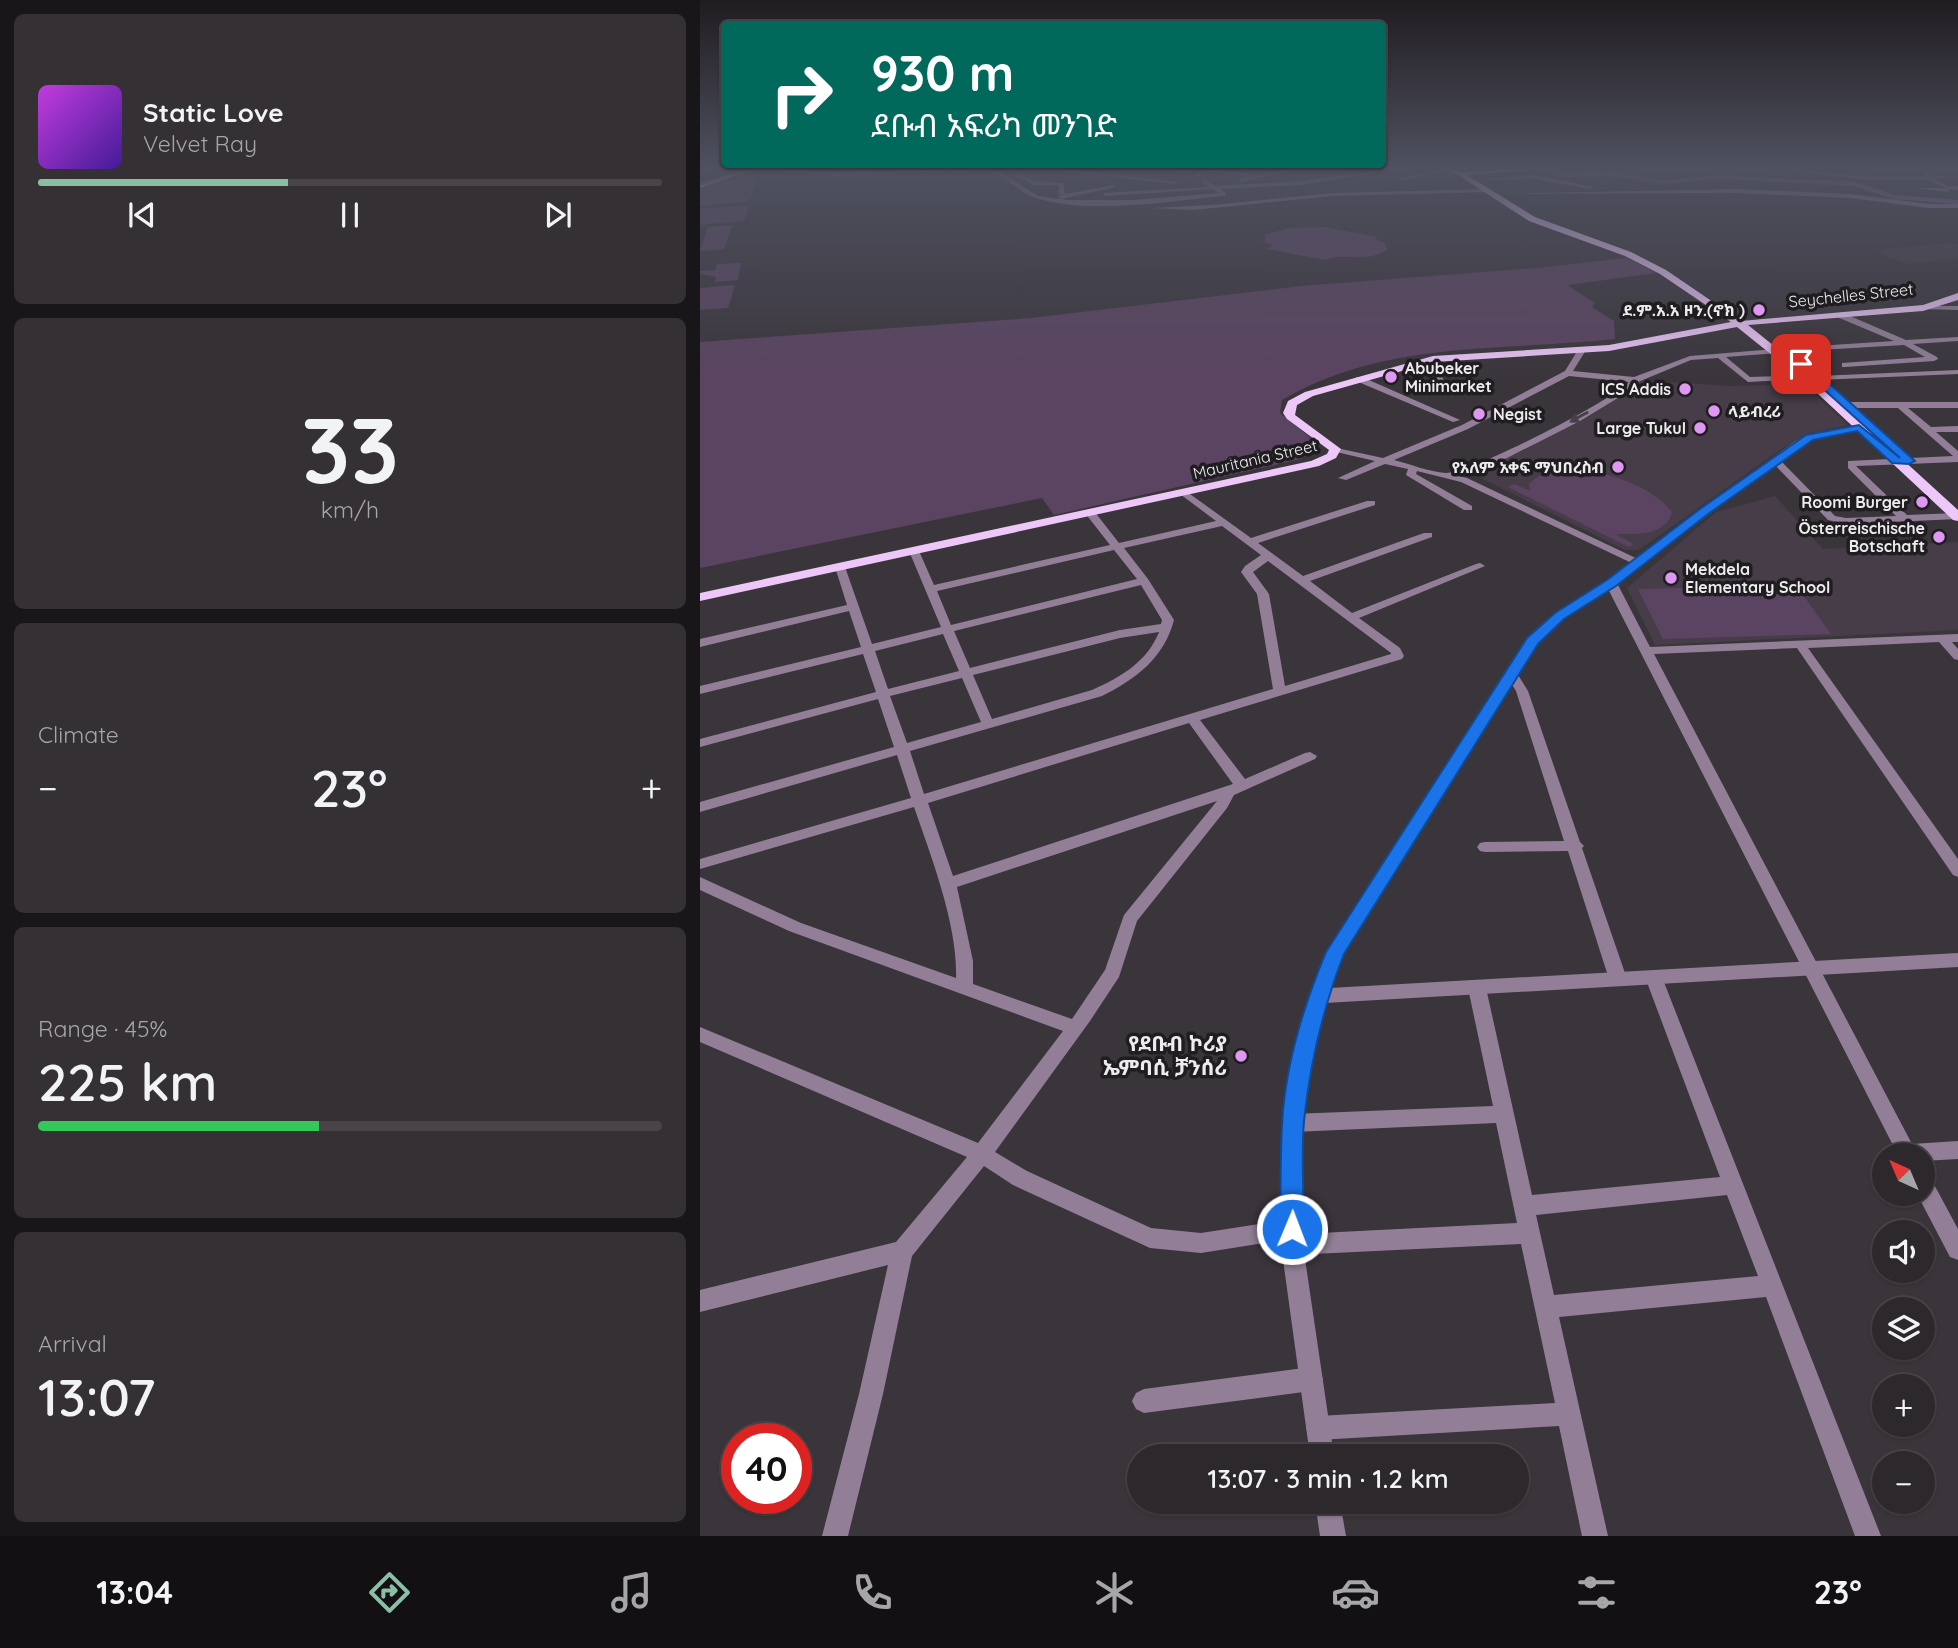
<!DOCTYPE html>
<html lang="en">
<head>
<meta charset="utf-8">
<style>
  body { margin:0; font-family:Quicksand,"Noto Sans Ethiopic",sans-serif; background:#343034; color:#f1f3f6; height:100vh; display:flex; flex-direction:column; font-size:26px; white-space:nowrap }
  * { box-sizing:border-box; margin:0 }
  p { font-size:23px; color:#a6a6a9 }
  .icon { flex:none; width:38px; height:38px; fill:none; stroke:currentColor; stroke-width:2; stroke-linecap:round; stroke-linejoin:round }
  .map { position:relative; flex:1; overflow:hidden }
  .drawer { display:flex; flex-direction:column; gap:14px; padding:14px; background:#181618; width:700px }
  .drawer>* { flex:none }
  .guide { position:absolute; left:21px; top:21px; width:665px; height:147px; border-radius:7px; box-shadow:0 2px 5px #0004,0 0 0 2px #484448; background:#00695c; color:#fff; overflow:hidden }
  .needle { width:46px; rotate:316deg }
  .buttons { position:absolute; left:1172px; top:1143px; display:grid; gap:14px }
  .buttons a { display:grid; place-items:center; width:63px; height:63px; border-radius:50%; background:#2c282c; box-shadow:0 2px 5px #0004,0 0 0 2px #484448; font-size:35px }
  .speed { position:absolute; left:21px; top:1423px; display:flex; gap:14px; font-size:35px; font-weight:700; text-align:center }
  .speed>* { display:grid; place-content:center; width:91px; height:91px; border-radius:50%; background:#2c282c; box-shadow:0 2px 5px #0004,0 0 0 2px #484448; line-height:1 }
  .speed .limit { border:10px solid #d22; background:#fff; color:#111 }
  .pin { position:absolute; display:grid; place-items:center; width:60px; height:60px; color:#fff; margin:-30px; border-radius:14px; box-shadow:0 4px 10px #0006 }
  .me { position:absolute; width:77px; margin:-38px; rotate:1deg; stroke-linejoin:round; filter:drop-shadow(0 0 5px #0008) }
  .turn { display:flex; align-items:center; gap:24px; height:147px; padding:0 35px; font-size:32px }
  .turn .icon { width:91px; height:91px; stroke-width:2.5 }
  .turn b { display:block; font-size:49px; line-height:60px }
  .big { font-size:52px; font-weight:600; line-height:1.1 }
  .drawer .tile { flex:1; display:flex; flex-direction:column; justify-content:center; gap:10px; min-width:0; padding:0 24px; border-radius:10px; background:#343034 }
  .drawer .dial { align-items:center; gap:0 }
  .dial b { font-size:91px; line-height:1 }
  .song { display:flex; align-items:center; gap:21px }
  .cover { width:84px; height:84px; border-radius:10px; background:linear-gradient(135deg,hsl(290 70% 55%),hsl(260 70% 35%)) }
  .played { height:7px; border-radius:4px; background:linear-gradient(90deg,#8abfa5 40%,#484448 40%) }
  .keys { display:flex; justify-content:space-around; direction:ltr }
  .heat { display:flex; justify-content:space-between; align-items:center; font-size:38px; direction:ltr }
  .charge { height:10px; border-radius:5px; background:linear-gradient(90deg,#34c759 45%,#484448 0) }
  .trip { position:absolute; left:427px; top:1444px; width:402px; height:70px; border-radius:35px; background:#2c282c; box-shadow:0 2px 5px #0004,0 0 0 2px #484448; font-weight:600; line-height:70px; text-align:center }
  .tab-bar { display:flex; height:112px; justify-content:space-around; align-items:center; background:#121012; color:#a6a6a9 }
  .tab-bar .icon { width:49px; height:49px }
  .tab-bar .current { color:#8abfa5 }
  .tab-bar b { font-size:32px; color:#f1f3f6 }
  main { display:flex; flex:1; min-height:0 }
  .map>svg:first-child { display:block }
</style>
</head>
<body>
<main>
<section class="drawer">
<div class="tile">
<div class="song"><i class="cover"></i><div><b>Static Love</b><p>Velvet Ray</p></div></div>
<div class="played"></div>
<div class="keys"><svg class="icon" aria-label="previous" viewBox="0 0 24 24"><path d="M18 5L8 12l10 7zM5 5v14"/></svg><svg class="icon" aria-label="pause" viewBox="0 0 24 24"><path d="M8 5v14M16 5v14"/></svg><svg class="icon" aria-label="next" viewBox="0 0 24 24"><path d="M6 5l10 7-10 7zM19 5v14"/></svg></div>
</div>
<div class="tile dial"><b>33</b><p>km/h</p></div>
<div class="tile"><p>Climate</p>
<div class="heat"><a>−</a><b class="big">23°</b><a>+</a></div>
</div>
<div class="tile"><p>Range · 45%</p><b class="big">225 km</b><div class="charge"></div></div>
<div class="tile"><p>Arrival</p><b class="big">13:07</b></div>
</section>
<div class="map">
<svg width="1258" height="1536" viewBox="0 0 1258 1536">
  <rect width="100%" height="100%" fill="#3a353b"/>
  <g fill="#463d48">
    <path d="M 1252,243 L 1258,245 L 1258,259 L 1205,264 L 1174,250 Z"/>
    <path d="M 938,380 L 1030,386 L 1104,384 L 1148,425 L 1106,434 L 1084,447 L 939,550 L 925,550 L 767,471 L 825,450 L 932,389 Z"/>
    <path d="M 1075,496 L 1123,549 L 1258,542 L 1258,630 L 955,645 L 927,588 L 1016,512 Z"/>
  </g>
  <g fill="#5b4461">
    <path d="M 37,177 L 58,178 L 50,201 L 0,206 L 0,187 Z"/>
    <path d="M 46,206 L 48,207 L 44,221 L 0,225 L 0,209 Z"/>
    <path d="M 33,225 L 24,249 L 0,251 L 8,227 Z"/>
    <path d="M 624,227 L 678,237 L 674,239 L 683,242 L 688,249 C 669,264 645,252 625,260 L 567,249 L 574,245 L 561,242 L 565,241 L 565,235 L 589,228 Z"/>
    <path d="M 927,258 L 956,273 L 867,285 L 895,303 L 892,307 L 914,321 L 915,339 C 803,351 683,340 582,400 L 580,413 L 618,444 L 617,448 L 601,459 L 354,515 L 342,498 L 0,568 L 0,342 L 331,318 L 601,286 L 837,268 Z"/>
    <path d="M 41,263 L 38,280 L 15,282 L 16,277 L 0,274 L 0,271 L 15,270 L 17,264 Z"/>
    <path d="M 35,285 L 28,308 L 0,310 L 0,288 Z"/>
    <path d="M 873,468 C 904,471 953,486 972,512 C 965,537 936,534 915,534 L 934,544 L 929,547 L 808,487 L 815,484 L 830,491 L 829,484 C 840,472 857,469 873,468 Z"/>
    <path d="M 1096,585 L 1131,634 L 963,639 L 938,589 Z"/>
  </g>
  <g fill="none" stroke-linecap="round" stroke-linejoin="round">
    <g fill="#886094" fill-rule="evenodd">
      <path d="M 429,166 L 500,166 L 496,168 Z"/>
      <path d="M 826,166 L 837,166 L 860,173 L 914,172 L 962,180 L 1018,175 L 1155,182 L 1195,195 L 1258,200 L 1258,204 L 1194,199 L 1154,186 L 1018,179 L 962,184 L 914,176 L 860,177 Z"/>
    </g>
    <g fill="#927f97" fill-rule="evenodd">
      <path d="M 311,166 L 340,166 L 478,182 L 475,184 L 327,167 L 297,170 L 338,196 L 367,200 L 434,200 L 519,193 L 513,189 L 405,196 L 403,193 L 509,187 L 502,182 L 505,180 L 515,186 L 601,181 L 719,166 L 601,185 L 520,189 L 527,194 L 524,196 C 470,201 392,214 339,199 C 319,194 307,176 287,170 L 136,176 L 53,168 L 136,172 L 291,168 Z"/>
      <path d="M 596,166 L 634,168 L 615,171 L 601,168 L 540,182 L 538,179 L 549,176 L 507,172 L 499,177 L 496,175 L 501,171 L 436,170 L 506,169 L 550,173 L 552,176 Z"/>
      <path d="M 1041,166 L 1169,176 L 1226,176 L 1224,174 L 1227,172 L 1231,176 L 1245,176 L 1245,178 L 1235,179 L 1248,186 L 1258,186 L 1258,190 L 1248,189 L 1250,190 L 1247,192 L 1214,188 L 1246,188 L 1228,180 L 1169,180 Z"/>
      <path d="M 748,168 L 750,170 L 702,181 L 699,179 Z"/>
      <path d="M 321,175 L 334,181 L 364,183 L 364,192 L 366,194 L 413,185 L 416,187 L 361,199 L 358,197 L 361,195 L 358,193 L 359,185 L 333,185 L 316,176 Z"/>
      <path d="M 835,175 L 893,187 L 890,189 L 835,179 L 773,180 Z"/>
      <path d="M 788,189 L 790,192 L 632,196 L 493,210 L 451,208 L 513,205 L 632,193 Z"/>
      <path d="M 1037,189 L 1150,194 L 1229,204 L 1258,204 L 1258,208 L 1229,208 L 1150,198 L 1037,193 L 788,194 Z"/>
      <path d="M 1223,306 L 1258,306 L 1258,310 L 1221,309 Z"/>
      <path d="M 1137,313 L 1143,313 L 1206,340 L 1258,337 L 1258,341 L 1213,344 L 1237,357 L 1238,359 L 1234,361 L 1145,367 L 1142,367 L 1142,363 L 1225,357 L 1204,345 L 1085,352 L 1081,350 L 1085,348 L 1194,341 L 1137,317 Z"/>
      <path d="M 879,348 L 886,350 L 873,371 L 934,377 L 990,356 L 1075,349 L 1079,351 L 1078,353 L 1026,357 L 1050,377 L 1106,375 L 1110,377 L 1106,379 L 1048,382 L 1018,358 L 991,360 L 938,382 L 931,390 L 880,421 L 807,458 L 759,476 L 767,478 L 942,561 L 942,565 L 938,566 L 761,482 L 717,471 L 716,474 L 772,506 L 772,510 L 764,510 L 706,475 L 708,469 L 685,464 L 646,480 L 638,478 L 675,461 L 632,451 L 632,447 L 683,458 L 762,425 L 865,371 ZM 869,376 L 929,382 C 912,401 769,474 746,473 C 729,472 710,464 694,460 L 768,429 Z"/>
      <path d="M 708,363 L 740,374 L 745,382 L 738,384 L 734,378 L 705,367 L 704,365 Z"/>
      <path d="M 1258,370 L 1258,374 L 1118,380 L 1114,378 L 1118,376 Z"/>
      <path d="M 656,377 L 662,377 L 760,420 L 753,422 L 656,381 Z"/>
      <path d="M 1258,402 L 1258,408 L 1208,408 L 1231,427 L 1258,426 L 1258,432 L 1236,432 L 1258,451 L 1258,462 L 1156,466 L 1207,515 L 1257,513 L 1258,519 L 1146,524 L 1128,520 L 1071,461 L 1079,459 L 1135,516 L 1146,518 L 1196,516 L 1148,468 L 1148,461 L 1253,456 L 1198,408 L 1148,408 L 1144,405 L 1148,402 Z"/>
      <path d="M 483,489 L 551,538 L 667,501 L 675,501 L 675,505 L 558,543 L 603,576 L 724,533 L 732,533 L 732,537 L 610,581 L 652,613 L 776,564 L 780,563 L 785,566 L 659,618 L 700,648 L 704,656 L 702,659 L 500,720 L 545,779 L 605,753 L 610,752 L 617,756 L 615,759 L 534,795 L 527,808 L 437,921 L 419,977 L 390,1021 L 295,1152 L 327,1171 L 451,1228 L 501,1233 L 592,1219 L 599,1222 L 602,1229 L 600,1234 L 817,1223 L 796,1123 L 593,1132 L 586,1129 L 583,1123 L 586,1117 L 593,1114 L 793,1106 L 768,988 L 771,983 L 777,981 L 783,983 L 786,988 L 832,1195 L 1020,1177 L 945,977 L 948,972 L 954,970 L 960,972 L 1181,1536 L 1155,1536 L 1066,1297 L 859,1317 L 908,1536 L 882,1536 L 859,1426 L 618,1440 L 610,1436 L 606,1428 L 610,1420 L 618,1416 L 855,1403 L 821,1244 L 592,1255 L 585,1252 L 581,1245 L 583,1240 L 501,1253 L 450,1248 L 313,1185 L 284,1166 L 212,1256 L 183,1394 L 148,1536 L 122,1536 L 159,1394 L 188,1265 L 0,1312 L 0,1290 L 196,1242 L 267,1157 L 0,1042 L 0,1027 L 278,1143 L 363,1031 L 89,931 L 0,890 L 0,877 L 101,923 L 256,978 C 258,926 231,856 214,807 L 0,869 L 0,859 L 211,798 L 197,755 L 0,812 L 0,802 L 194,747 L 178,699 L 0,747 L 0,739 L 176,692 L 163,654 L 0,694 L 0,686 L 161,647 L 149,611 L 0,647 L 0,639 L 147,605 L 135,567 L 140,564 L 145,567 L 172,644 L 241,627 L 209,551 L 210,549 L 218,549 L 219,551 L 234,585 L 410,545 L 385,513 L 390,510 L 394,511 L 419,543 L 516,521 L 480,494 L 480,490 ZM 522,526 L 561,555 L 545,566 L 541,572 L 557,594 L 573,689 L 224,794 L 210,751 L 402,696 C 436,679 464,658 474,620 L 448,579 L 424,548 ZM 414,550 L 437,579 L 251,625 L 237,591 ZM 568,561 L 691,653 L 691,654 L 585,686 L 569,594 L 553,572 ZM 441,585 L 462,620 L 461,624 L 420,630 L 270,668 L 254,631 ZM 459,632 C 447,662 421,677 392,690 L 292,719 L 273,675 L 420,638 ZM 243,634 L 259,671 L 188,689 L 175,651 ZM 262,678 L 281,722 L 207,743 L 190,696 ZM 489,723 L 533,784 L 253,876 L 228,803 ZM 517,801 L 424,915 L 405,970 L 372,1019 L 273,984 L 273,961 L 257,887 ZM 1027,1195 L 1058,1276 L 854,1295 L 836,1215 Z"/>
      <path d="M 911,580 L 917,583 L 950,647 L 1258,634 L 1258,642 L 1252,642 L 1258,649 L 1258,660 L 1254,659 L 1239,642 L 1108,648 L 1258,859 L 1258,877 L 1253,875 L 1097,648 L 954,654 L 1212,1144 L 1258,1141 L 1258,1159 L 1223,1161 L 1223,1155 L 1198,1155 L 905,583 Z"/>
      <path d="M 811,669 L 815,670 L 828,691 L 880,842 L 884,846 L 882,848 L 927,979 L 924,984 L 918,986 L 912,984 L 909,979 L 868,851 L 785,852 L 780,851 L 777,847 L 780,843 L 785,842 L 864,841 L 816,691 L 805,673 Z"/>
      <path d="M 1223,1175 L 1230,1177 L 1258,1229 L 1258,1260 L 1250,1257 L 1217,1194 L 1223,1194 Z"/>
      <path d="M 611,1367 L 619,1371 L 623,1379 L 619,1387 L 611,1391 L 444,1413 L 436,1409 L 432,1401 L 436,1393 L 444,1389 Z"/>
    </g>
    <g fill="#927f97" fill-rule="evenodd">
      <path d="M 1159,425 L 1163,428 L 1162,430 L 1112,440 L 1101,445 L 915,585 L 864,618 L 837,643 L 643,954 L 630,988 L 1258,953 L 1258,967 L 625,1003 L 614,1043 L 603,1123 L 603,1245 L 634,1456 L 610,1456 L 581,1245 L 583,1123 L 596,1043 L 609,996 L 627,952 L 828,638 L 856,614 L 907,581 L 1095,441 L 1109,435 Z"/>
      <path d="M 615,1502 L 640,1502 L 646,1536 L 620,1536 Z"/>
    </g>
    <g fill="#edc7f8" fill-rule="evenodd">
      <path d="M 53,166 L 62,166 L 0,188 L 0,184 Z"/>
      <path d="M 734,166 L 761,172 L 889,166 L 767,175 L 835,217 L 931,252 L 966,270 L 1041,321 L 1223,305 L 1258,293 L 1258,300 L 1223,311 L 1048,325 L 1110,375 L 1258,510 L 1258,521 L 1253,520 L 1102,379 L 1037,327 L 909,351 L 734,362 L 613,396 L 597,405 L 595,415 L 641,449 L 636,458 L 619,466 L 0,601 L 0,593 L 611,461 L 627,454 L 629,450 L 587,419 L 583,413 L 588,401 L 605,392 L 733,356 L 909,345 L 1031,322 L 960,274 L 925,256 L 829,221 L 758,175 Z"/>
    </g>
    <path stroke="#959196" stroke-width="2" d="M 0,185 L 56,166"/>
  </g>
  <defs><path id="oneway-solid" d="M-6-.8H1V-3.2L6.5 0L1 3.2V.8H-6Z" transform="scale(1.75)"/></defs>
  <use fill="#473f4a" href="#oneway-solid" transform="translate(879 417) rotate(151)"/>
  <linearGradient id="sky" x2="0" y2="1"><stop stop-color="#201d20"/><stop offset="0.44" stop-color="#4f5160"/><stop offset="1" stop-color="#4f5160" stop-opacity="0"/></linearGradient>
  <rect width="1258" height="381" fill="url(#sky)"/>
  <path fill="#1a73e8" stroke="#114b97" stroke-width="2" d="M 1098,362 L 1105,362 L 1215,461 L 1209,464 L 1192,463 L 1157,431 L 1113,440 L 1008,514 L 916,586 L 864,619 L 838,644 L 644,954 C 623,1008 610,1063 604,1121 C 601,1156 604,1193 604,1229 L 600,1237 L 592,1240 L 583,1237 L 580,1229 C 581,1194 580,1160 582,1125 C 585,1065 603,1007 626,952 L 827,638 L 855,613 L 907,580 L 1000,509 L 1106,435 L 1159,425 L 1200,458 L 1098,366 Z"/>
  <g fill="#de98f2" stroke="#1f1d20" stroke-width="2.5">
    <circle cx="1059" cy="310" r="7"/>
    <circle cx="691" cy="377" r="7"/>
    <circle cx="985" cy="389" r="7"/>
    <circle cx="1014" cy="411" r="7"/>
    <circle cx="779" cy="414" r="7"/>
    <circle cx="1000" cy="428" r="7"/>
    <circle cx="918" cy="467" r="7"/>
    <circle cx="1222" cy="502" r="7"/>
    <circle cx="1239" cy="537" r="7"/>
    <circle cx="971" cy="578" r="7"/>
    <circle cx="541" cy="1056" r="7"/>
  </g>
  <g text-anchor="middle" stroke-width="7" stroke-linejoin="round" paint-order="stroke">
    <g font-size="16" fill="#eeebef" stroke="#1f1d20">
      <text transform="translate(1151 295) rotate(-6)" y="6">Seychelles Street</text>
      <text transform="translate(555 459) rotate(-13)" y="6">Mauritania Street</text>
    </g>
    <g font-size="16" font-weight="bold" fill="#eeebef" stroke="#1f1d20" text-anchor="end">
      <text x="1045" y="316">ደ.ም.አ.አ ዞን.(ኖክ )</text>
      <text x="705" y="374" text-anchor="start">Abubeker<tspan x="705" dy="18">Minimarket</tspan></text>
      <text x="971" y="395">ICS Addis</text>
      <text x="1028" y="417" text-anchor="start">ላይብረሪ</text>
      <text x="793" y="420" text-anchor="start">Negist</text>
      <text x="986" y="434">Large Tukul</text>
      <text x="904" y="473">የአለም አቀፍ ማህበረስብ</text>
      <text x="1208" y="508">Roomi Burger</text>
      <text x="1225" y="534">Österreischische<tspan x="1225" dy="18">Botschaft</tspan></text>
      <text x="985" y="575" text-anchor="start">Mekdela<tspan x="985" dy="18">Elementary School</tspan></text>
    </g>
    <g font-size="21" font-weight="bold" fill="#eeebef" stroke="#1f1d20" text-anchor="end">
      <text x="527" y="1051">የደቡብ ኮሪያ<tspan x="527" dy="24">ኤምባሲ ቻንሰሪ</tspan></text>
    </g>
  </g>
</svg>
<div class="buttons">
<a><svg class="needle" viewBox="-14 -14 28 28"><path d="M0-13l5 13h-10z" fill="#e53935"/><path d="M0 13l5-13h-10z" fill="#a6a6a9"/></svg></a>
<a><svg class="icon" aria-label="sound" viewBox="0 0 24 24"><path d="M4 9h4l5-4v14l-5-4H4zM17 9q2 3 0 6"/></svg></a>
<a><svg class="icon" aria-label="layers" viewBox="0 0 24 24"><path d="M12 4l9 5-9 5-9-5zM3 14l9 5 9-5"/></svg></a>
<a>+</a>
<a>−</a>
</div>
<div class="speed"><div class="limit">40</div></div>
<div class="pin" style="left:1101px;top:364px;background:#d93025"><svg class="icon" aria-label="arrive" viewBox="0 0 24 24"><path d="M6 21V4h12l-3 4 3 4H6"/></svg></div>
<svg class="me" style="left:592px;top:1229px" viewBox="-20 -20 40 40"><circle r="17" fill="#1a73e8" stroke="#fff" stroke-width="3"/><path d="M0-11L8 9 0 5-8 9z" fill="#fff"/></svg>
<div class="trip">13:07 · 3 min · 1.2 km</div>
<div class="guide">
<div class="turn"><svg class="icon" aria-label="right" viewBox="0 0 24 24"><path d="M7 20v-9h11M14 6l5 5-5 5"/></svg><div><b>930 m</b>ደቡብ አፍሪካ መንገድ</div></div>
</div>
</div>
</main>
<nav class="tab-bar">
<b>13:04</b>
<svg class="icon current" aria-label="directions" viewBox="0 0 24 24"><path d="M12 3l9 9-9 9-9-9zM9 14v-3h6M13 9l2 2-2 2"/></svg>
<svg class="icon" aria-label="music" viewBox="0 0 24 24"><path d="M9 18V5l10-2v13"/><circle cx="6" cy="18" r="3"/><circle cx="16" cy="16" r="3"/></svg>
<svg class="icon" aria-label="phone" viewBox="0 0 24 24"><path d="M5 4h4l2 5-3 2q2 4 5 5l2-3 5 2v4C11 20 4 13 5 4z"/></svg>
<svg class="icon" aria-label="climate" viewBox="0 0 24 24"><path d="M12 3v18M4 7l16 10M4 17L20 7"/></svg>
<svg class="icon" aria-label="car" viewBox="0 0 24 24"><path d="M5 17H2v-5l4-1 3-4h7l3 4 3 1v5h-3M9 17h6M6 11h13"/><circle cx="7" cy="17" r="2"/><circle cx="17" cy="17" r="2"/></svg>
<svg class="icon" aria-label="filters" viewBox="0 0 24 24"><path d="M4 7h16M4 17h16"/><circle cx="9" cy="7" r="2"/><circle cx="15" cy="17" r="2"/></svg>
<b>23°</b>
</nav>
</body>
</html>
